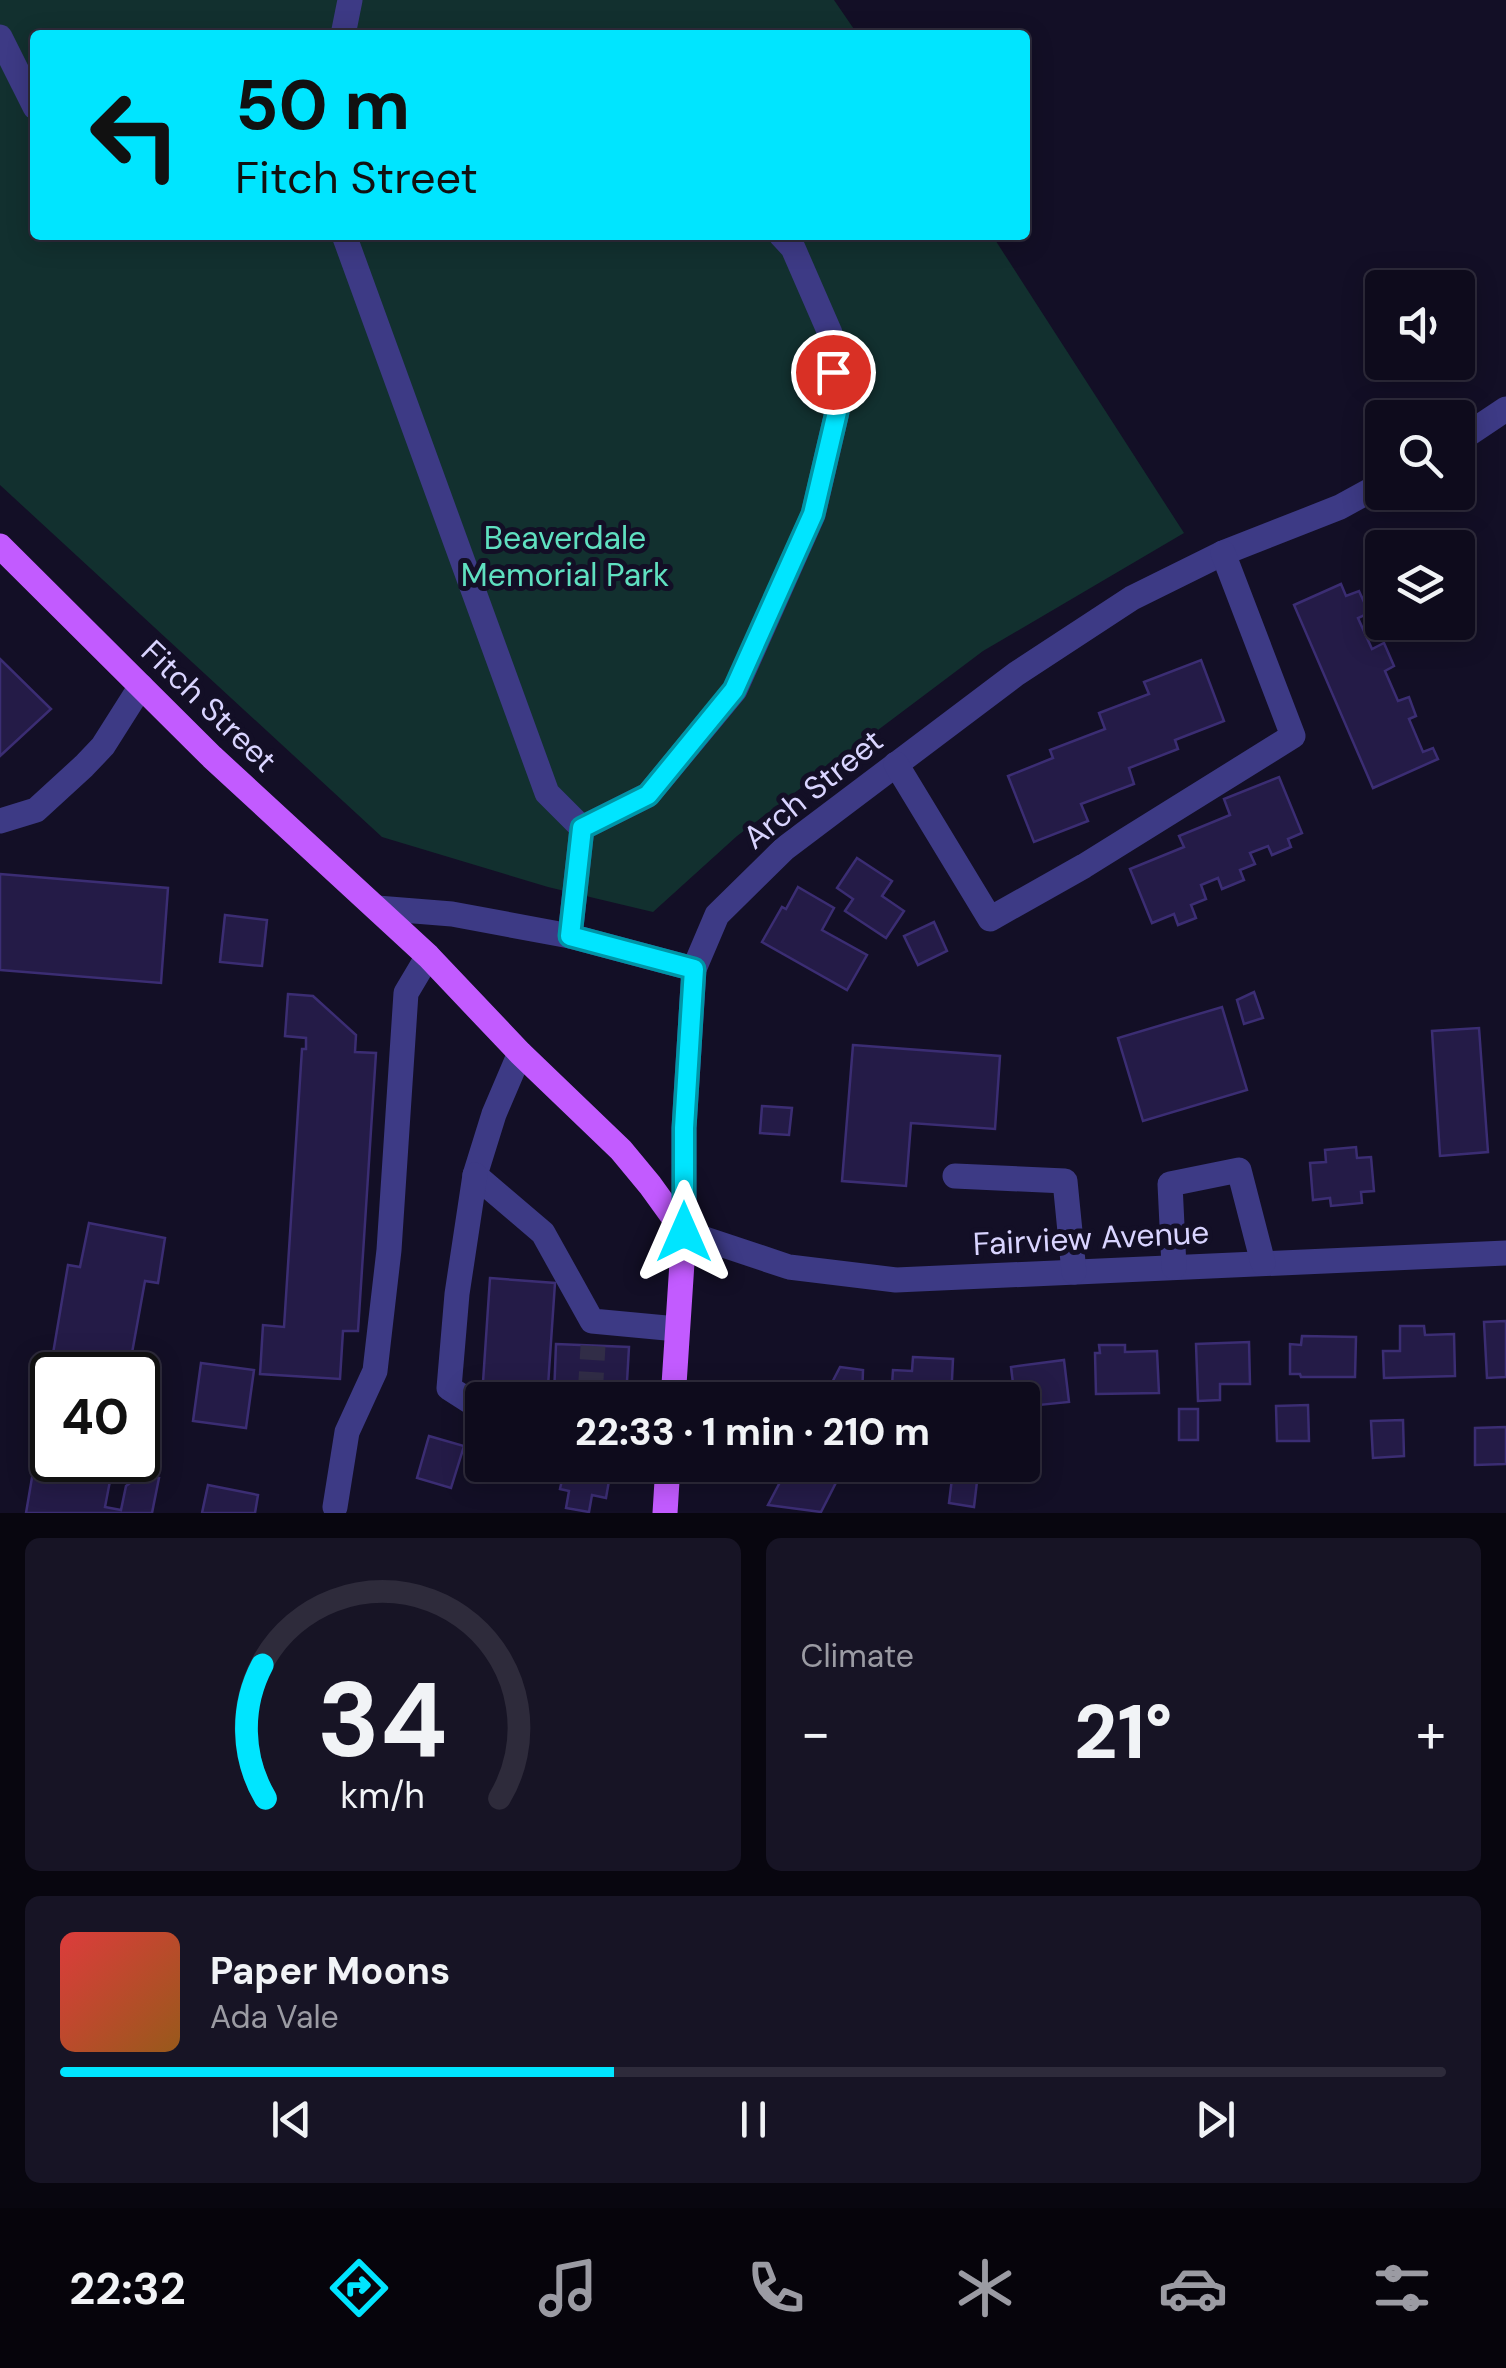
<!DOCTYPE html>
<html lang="en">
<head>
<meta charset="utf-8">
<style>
  body { margin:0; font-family:"DM Sans",sans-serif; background:#171425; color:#f1f3f6; height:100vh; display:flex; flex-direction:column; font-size:38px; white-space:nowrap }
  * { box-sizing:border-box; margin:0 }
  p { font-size:32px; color:#9b9ba3 }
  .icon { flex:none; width:55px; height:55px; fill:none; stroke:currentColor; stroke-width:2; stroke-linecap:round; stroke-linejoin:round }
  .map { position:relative; height:1513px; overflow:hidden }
  .drawer { display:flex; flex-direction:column; gap:25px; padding:25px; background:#08060f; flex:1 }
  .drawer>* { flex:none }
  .top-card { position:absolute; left:30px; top:30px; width:1000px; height:210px; border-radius:10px; box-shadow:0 5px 25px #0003,0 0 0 2px #2e2b3b; background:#00e5ff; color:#111; overflow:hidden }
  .buttons { position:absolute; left:1365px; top:270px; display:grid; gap:20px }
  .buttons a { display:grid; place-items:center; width:110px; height:110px; border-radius:10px; background:#0e0b1c; box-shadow:0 5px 25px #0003,0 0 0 2px #2e2b3b; font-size:50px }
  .speed { position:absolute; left:30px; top:1352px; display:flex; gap:20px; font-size:50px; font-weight:700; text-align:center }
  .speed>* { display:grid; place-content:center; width:130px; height:130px; border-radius:50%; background:#0e0b1c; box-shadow:0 5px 25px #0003,0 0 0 2px #2e2b3b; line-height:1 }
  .speed .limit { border:5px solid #111; border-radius:15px; background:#fff; color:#111 }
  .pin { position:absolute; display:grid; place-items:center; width:85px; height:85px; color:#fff; margin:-42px; border:5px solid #fff; border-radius:50%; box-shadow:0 2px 10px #0007 }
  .me { position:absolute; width:110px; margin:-55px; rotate:0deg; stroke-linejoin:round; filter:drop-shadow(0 0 8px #0008) }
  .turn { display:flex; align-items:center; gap:35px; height:210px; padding:0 40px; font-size:45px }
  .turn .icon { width:130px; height:130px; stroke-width:2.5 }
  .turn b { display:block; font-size:70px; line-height:85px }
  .big { font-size:75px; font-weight:800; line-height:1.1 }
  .drawer .tile { flex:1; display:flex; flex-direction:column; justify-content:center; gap:15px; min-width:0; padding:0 35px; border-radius:15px; background:#171425 }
  .drawer .dial { align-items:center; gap:0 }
  .dial svg { height:260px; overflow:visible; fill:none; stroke:#2e2b3b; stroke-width:7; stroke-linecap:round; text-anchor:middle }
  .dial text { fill:#f1f3f6; stroke:none }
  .song { display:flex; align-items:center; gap:30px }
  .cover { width:120px; height:120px; border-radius:15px; background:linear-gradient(135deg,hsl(0 70% 55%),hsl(30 70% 35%)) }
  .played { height:10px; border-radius:5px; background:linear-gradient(90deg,#00e5ff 40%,#2e2b3b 40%) }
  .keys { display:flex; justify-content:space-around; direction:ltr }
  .heat { display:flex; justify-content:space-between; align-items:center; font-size:55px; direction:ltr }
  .drawer .tiles { flex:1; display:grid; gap:25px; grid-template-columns:1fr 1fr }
  .tile:last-child { grid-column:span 2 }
  .trip { position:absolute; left:465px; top:1382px; width:575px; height:100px; border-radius:10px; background:#0e0b1c; box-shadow:0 5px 25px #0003,0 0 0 2px #2e2b3b; font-weight:800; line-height:100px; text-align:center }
  .dock { display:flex; height:160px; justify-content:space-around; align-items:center; background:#06040b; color:#9b9ba3 }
  .dock .icon { width:70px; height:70px }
  .dock .selected { color:#00e5ff }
  .dock b { font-size:45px; color:#f1f3f6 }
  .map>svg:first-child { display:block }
</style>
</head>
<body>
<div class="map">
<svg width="1506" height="1513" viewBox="0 0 1506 1513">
  <rect width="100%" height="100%" fill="#130f26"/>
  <path fill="#12302f" d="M 0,0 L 834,0 L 858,35 L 35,35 L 35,235 L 992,235 L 1184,533 L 983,651 L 737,836 L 653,912 L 548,887 L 382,837 L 0,485 Z"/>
  <g fill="#241b47" stroke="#3b2d73" stroke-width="2.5">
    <path d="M 1341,584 L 1346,596 L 1359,591 L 1369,613 L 1358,618 L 1372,649 L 1384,643 L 1394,666 L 1385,671 L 1398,701 L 1409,697 L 1416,716 L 1409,719 L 1423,752 L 1433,748 L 1438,759 L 1373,788 L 1294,605 Z"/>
    <path d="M 0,659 L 51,709 L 0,756 Z"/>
    <path d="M 1201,660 L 1224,721 L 1175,740 L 1178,749 L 1129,768 L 1134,784 L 1081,804 L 1088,821 L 1034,842 L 1008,776 L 1053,758 L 1050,750 L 1105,729 L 1099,713 L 1149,694 L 1144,682 Z"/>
    <path d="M 1279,777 L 1302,833 L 1288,839 L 1291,847 L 1272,855 L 1268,846 L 1250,853 L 1255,864 L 1240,870 L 1244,880 L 1222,889 L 1218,878 L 1201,885 L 1206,899 L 1191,905 L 1196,918 L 1178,925 L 1174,914 L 1152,923 L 1130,869 L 1184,847 L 1179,836 L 1230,815 L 1224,799 Z"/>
    <path d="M 857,858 L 892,881 L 882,896 L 904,911 L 886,938 L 845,911 L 853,899 L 837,888 Z"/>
    <path d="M 0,874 L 168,888 L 161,983 L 0,970 Z"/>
    <path d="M 798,887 L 834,908 L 822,930 L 867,955 L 847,990 L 762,942 L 782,907 L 786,909 Z"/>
    <path d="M 225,915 L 267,920 L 262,966 L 220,962 Z"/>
    <path d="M 934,922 L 947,951 L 918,965 L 904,936 Z"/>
    <path d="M 1254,992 L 1263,1018 L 1244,1024 L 1237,1000 Z"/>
    <path d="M 288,994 L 313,996 L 356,1035 L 355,1052 L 376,1053 L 358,1331 L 343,1331 L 340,1379 L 260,1374 L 263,1325 L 284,1327 L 302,1049 L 306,1049 L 306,1038 L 285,1036 Z"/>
    <path d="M 1222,1007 L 1247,1090 L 1143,1121 L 1118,1038 Z"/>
    <path d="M 1479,1028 L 1488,1152 L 1440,1156 L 1432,1031 Z"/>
    <path d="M 853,1045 L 1000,1056 L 995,1129 L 911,1123 L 906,1186 L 842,1181 Z"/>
    <path d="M 762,1106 L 792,1108 L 789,1135 L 760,1133 Z"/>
    <path d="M 1356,1147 L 1357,1158 L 1371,1157 L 1374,1191 L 1361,1192 L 1362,1203 L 1331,1206 L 1330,1198 L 1313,1200 L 1310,1163 L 1326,1162 L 1325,1150 Z"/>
    <path d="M 89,1223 L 165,1238 L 158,1283 L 145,1281 L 128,1375 L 52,1375 L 52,1460 L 114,1460 L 105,1507 L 121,1510 L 126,1486 L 142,1474 L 159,1478 L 152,1513 L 26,1513 L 68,1265 L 80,1267 Z"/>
    <path d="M 490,1278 L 555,1283 L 548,1386 L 483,1382 Z"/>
    <path d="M 1506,1321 L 1506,1377 L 1487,1378 L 1484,1322 Z"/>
    <path d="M 1400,1326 L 1424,1326 L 1425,1335 L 1454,1334 L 1455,1376 L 1384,1378 L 1383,1351 L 1400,1351 Z"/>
    <path d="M 1302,1336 L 1356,1337 L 1355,1377 L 1301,1377 L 1300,1374 L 1290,1374 L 1290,1344 L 1301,1345 Z"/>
    <path d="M 1249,1342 L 1250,1384 L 1220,1384 L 1220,1400 L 1198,1401 L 1196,1344 Z"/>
    <path d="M 556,1344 L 629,1347 L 626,1399 L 554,1396 Z"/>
    <path d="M 1099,1345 L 1125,1345 L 1125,1352 L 1157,1351 L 1159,1393 L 1096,1394 L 1095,1353 L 1100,1353 Z"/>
    <path d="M 913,1357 L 953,1359 L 951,1400 L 891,1400 L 893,1370 L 912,1371 Z"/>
    <path d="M 1064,1360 L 1069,1402 L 1038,1405 L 1039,1416 L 1025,1418 L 1022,1400 L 1015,1400 L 1011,1367 Z"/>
    <path d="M 201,1363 L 254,1370 L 246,1428 L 193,1421 Z"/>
    <path d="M 840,1367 L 863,1370 L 862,1400 L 823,1400 Z"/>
    <path d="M 1308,1405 L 1309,1441 L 1277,1441 L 1276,1406 Z"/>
    <rect x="1179" y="1409" width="19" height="31"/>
    <path d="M 1403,1420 L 1404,1456 L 1373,1458 L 1371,1421 Z"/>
    <path d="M 1506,1427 L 1506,1464 L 1475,1465 L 1475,1428 Z"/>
    <path d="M 429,1436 L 464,1446 L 451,1488 L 417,1478 Z"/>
    <path d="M 789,1465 L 845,1465 L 821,1512 L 768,1505 Z"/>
    <path d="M 565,1466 L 610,1475 L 606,1498 L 592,1495 L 589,1512 L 566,1508 L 569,1491 L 560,1489 Z"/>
    <path d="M 953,1470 L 978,1473 L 974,1507 L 949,1503 Z"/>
    <path d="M 208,1485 L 258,1495 L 255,1513 L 202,1513 Z"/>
  </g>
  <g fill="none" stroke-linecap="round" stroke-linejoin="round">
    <path stroke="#312d47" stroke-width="25" stroke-dasharray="25 12" stroke-linecap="butt" d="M 590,1397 L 593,1346"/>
    <g stroke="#3d3a85" stroke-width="25">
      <path d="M 343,35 L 350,0"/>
      <path d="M 0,37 L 35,107"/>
      <path d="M 344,235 L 547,793 L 582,828"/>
      <path d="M 1458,441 L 1506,409"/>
      <path d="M 1382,484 L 1340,507 L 1223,553 L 1132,598 L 1016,674 L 784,849 L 717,915 L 694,969 L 684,1128 L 684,1232 L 789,1267 L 896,1280 L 1506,1253"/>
      <path d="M 896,764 L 990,919 L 1084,866 L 1293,736 L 1223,553"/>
      <path d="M 0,821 L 36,810 L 84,766 L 103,746 L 141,686"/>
      <path d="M 582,828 L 648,795 L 735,690 L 813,515 L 837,412 L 830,333 L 793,248 L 781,235"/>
      <path d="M 377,908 L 452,914 L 570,936 L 694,969"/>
      <path d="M 570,936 L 582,828"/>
      <path d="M 520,1053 L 494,1114 L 475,1175 L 543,1233 L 592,1321 L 677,1329"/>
      <path d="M 475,1175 L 457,1294 L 449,1388 L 474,1404 L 482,1405"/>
      <path d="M 955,1176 L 1065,1181 L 1074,1272"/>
      <path d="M 1174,1267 L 1170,1184 L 1239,1170 L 1263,1263"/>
      <path d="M 590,1400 L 590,1397"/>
      <path d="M 335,1507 L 347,1432 L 375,1371 L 389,1250 L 406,993 L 428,956"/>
    </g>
    <g stroke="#c25bff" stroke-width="25">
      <path d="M 0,546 L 212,757 L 428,956 L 520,1053 L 621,1150 L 650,1185 L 684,1232 L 673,1400"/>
      <path d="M 665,1513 L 668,1465"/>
    </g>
  </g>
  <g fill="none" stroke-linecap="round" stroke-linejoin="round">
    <defs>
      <path id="route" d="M 684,1232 L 684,1128 L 694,969 L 570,936 L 582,828 L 648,795 L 734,690 L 813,514 L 837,412 L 833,372"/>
    </defs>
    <use href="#route" stroke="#0095a6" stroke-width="25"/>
    <use href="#route" stroke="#00e5ff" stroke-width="18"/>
  </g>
  <g text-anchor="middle" stroke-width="10" stroke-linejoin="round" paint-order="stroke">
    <g font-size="32" fill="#5fe0c0" stroke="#130f26">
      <text x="565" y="549">Beaverdale<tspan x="565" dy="37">Memorial Park</tspan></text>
    </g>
    <g font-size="32" fill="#d9d4ff" stroke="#130f26">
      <text transform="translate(209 706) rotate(44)" y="11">Fitch Street</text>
      <text transform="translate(813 789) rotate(-39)" y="11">Arch Street</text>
      <text transform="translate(1091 1238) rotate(-3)" y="11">Fairview Avenue</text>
    </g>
  </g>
</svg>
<div class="buttons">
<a><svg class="icon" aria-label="sound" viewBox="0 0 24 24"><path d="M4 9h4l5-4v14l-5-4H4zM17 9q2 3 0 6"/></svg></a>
<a><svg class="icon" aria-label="search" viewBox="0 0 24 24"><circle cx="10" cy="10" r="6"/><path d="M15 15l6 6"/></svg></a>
<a><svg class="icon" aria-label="layers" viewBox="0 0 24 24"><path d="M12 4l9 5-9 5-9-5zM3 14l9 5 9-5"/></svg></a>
</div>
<div class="speed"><div class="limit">40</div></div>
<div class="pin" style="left:833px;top:372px;background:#d93025"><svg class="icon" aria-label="arrive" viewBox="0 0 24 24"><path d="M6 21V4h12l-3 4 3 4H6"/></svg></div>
<svg class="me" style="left:684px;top:1232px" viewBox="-20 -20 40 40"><path d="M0-17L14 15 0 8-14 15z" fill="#00e5ff" stroke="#fff" stroke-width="4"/></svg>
<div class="trip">22:33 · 1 min · 210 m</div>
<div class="top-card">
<div class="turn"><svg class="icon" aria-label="left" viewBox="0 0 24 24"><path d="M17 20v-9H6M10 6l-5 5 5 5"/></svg><div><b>50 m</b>Fitch Street</div></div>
</div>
</div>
<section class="drawer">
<div class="tiles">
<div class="tile dial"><svg viewBox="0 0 100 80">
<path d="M14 69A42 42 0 1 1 86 69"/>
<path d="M14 69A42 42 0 0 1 13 28" stroke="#00e5ff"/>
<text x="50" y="56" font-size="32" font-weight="700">34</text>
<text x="50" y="72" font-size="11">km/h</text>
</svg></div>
<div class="tile"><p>Climate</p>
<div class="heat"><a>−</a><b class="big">21°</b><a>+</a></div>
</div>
<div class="tile">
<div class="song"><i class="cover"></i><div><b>Paper Moons</b><p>Ada Vale</p></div></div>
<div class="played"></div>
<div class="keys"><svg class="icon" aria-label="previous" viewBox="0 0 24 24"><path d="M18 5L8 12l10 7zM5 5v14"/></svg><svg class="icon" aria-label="pause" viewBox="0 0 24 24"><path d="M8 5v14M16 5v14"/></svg><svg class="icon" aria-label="next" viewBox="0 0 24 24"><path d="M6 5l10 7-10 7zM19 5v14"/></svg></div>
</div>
</div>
</section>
<nav class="dock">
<b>22:32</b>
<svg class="icon selected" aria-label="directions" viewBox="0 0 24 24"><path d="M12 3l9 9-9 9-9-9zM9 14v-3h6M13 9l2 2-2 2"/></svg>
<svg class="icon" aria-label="music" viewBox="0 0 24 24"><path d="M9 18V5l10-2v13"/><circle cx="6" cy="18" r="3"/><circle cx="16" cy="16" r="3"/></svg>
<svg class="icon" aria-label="phone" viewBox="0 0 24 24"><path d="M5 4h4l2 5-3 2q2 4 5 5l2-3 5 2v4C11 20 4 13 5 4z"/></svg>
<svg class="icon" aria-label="climate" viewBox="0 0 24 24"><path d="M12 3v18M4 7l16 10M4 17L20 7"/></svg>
<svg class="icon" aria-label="car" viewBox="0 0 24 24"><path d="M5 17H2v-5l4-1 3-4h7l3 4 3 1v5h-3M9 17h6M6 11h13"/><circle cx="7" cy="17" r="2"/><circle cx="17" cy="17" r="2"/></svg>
<svg class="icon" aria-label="filters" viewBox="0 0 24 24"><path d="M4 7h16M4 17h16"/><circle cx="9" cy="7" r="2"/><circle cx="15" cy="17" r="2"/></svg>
</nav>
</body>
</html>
